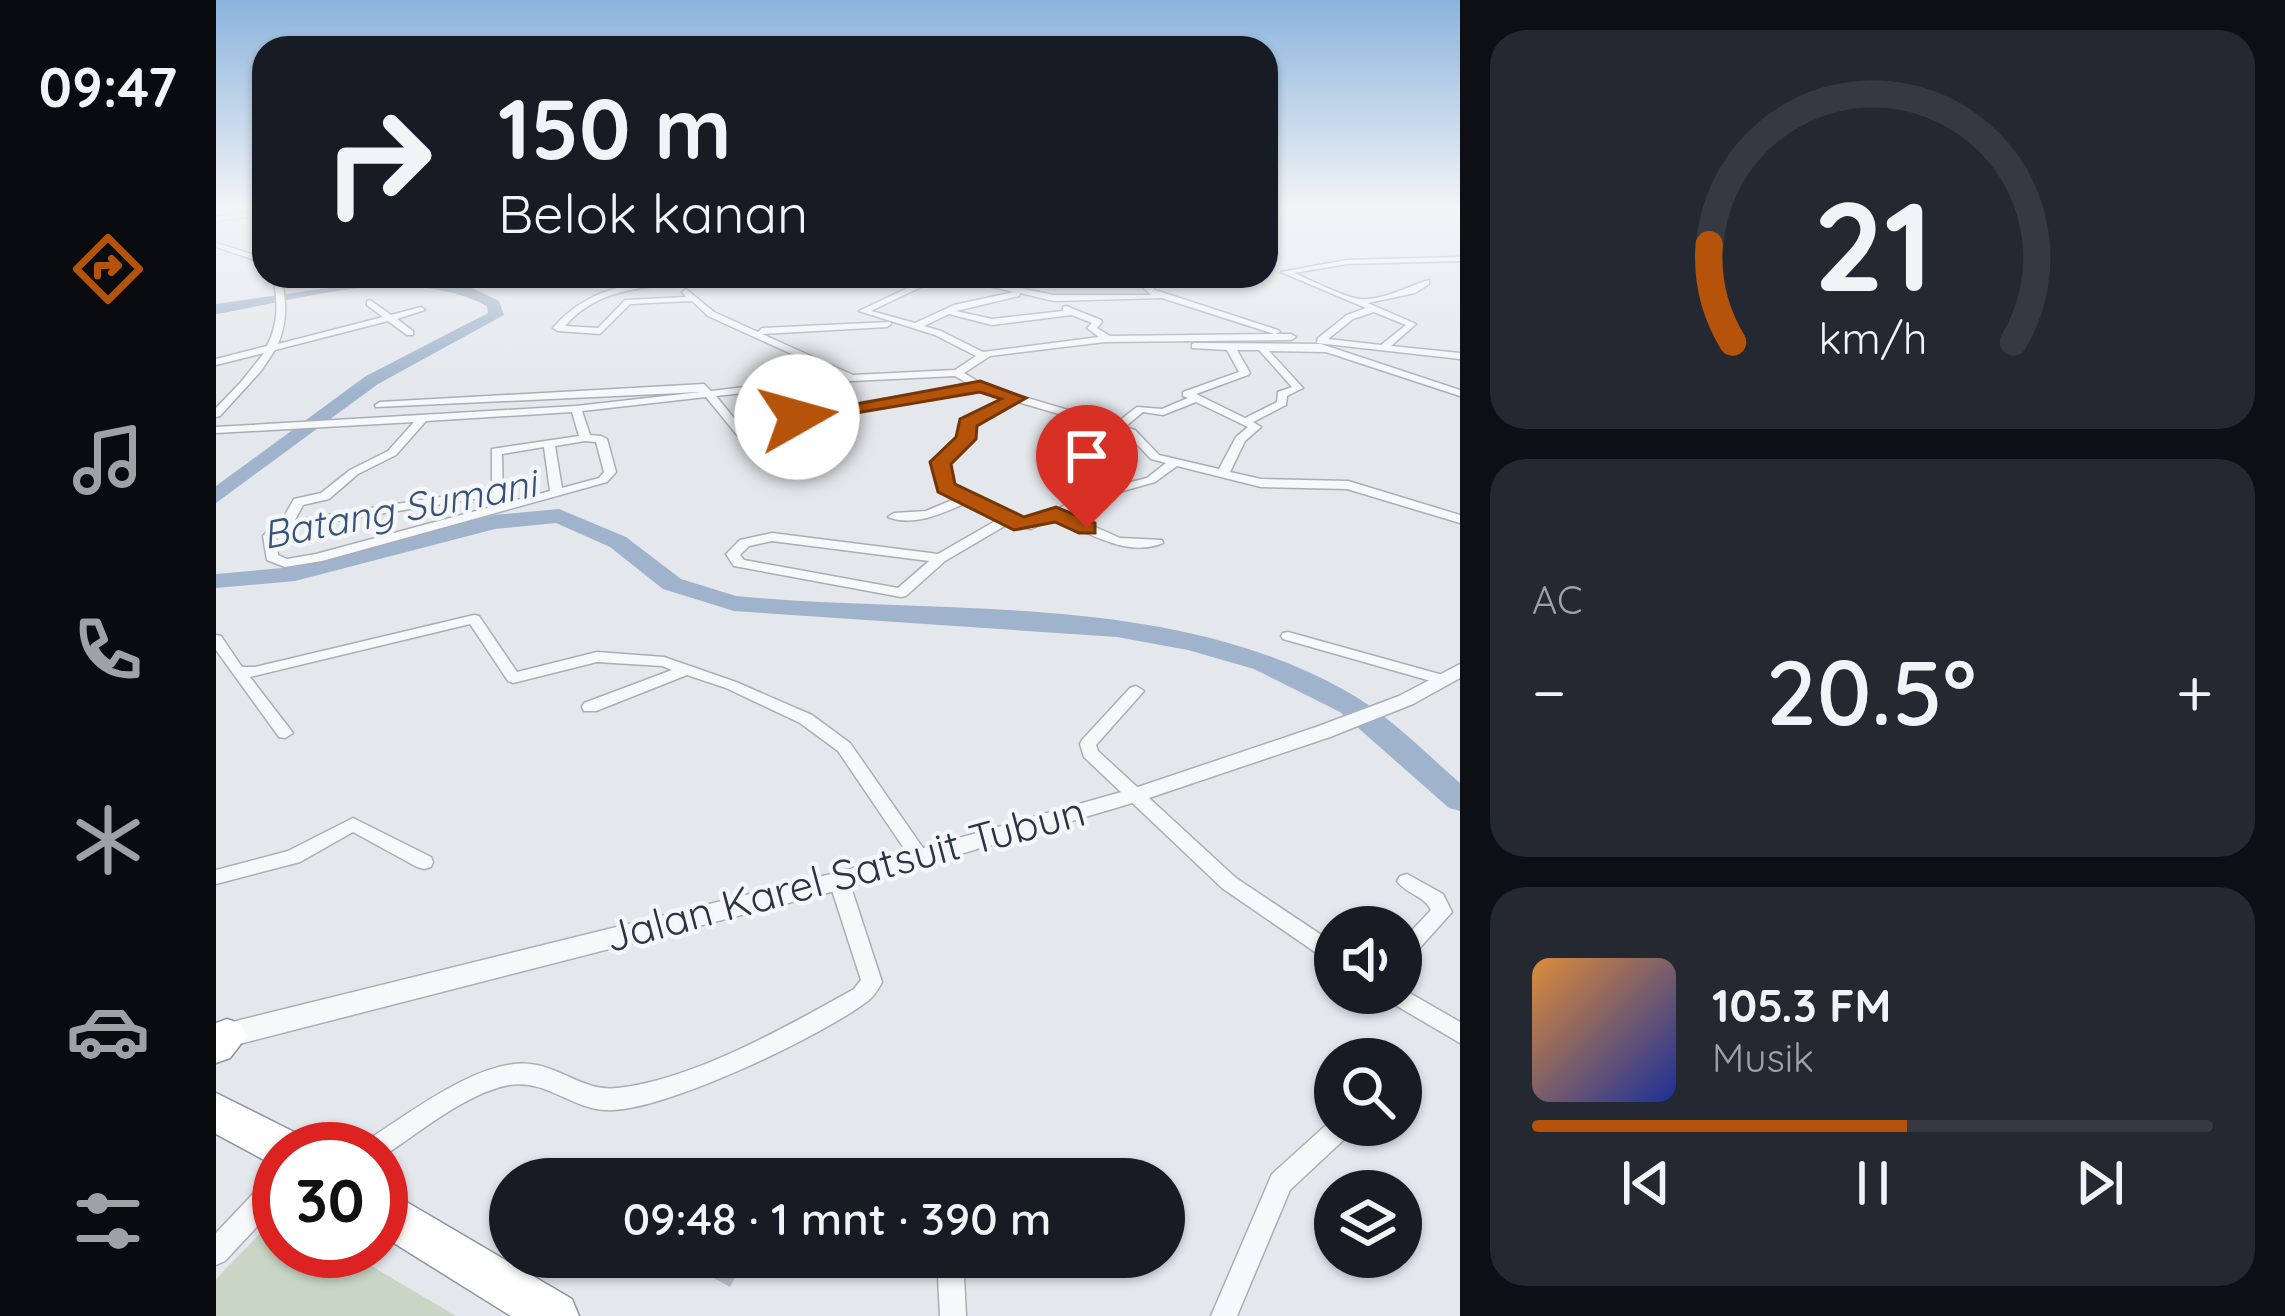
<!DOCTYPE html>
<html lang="id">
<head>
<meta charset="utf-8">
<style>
  body { margin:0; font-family:Quicksand,sans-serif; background:#242831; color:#f1f3f6; height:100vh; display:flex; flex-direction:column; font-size:45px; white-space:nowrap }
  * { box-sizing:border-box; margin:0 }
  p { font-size:39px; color:#9ea1a6 }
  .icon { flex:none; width:66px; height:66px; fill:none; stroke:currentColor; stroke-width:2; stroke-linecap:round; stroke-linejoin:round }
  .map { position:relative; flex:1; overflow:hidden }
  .drawer { display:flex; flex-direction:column; gap:30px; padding:30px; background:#0d0f14; width:825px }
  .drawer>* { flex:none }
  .banner { position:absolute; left:36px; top:36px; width:1026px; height:252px; border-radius:36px; box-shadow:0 3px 9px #0004; background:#171b24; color:#f1f3f6; overflow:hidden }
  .controls { position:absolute; left:1098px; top:906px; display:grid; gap:24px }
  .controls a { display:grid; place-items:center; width:108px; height:108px; border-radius:50%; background:#171b24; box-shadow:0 3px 9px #0004; font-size:60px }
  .speed { position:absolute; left:36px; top:1122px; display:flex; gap:24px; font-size:60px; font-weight:700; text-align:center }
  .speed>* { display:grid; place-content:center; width:156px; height:156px; border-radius:50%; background:#171b24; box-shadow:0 3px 9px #0004; line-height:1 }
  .speed .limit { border:18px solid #d22; background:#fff; color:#111 }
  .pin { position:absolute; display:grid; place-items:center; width:102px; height:102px; color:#fff; margin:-123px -51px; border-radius:50% 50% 50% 0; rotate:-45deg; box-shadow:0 0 12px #0007 }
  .pin .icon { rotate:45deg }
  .me { position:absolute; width:132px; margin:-66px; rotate:83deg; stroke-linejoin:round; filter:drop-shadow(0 0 9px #0008) }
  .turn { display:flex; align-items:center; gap:42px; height:252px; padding:0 48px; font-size:54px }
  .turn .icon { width:156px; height:156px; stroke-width:2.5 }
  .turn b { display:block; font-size:84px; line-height:102px }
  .big { font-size:90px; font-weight:600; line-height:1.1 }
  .drawer .widget { flex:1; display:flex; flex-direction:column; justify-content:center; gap:18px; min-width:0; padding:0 42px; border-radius:36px; background:#242831 }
  .drawer .dial { align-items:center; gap:0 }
  .dial svg { height:312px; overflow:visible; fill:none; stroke:#363941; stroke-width:7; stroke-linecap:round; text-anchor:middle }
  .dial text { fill:#f1f3f6; stroke:none }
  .song { display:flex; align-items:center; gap:36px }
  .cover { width:144px; height:144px; border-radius:18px; background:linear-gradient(135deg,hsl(30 70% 55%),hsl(230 70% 35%)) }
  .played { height:12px; border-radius:6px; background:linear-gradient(90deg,#b45309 55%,#363941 55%) }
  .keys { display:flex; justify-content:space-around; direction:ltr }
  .heat { display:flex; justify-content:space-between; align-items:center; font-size:66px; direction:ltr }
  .trip { position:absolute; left:273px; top:1158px; width:696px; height:120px; border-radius:60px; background:#171b24; box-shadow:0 3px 9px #0004; font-weight:600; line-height:120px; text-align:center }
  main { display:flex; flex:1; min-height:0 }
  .dock { display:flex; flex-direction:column; width:216px; justify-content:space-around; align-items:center; background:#090b0e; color:#9ea1a6 }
  .dock .icon { width:84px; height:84px }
  .dock .current { color:#b45309 }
  .dock b { font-size:54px; color:#f1f3f6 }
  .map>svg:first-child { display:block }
</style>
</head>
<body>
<main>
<nav class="dock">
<b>09:47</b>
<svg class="icon current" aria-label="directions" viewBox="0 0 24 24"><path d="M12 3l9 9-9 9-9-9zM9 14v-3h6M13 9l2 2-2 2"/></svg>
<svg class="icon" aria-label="music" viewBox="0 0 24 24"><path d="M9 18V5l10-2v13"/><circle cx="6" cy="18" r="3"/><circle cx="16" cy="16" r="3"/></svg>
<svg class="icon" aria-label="phone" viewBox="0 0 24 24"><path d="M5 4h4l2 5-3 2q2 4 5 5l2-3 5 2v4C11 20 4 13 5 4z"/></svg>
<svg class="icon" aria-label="climate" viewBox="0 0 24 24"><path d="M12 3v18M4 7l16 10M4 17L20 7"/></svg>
<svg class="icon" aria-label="car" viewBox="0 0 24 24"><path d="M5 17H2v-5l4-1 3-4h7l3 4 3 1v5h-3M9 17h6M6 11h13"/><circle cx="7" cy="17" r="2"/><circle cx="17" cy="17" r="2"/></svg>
<svg class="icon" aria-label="filters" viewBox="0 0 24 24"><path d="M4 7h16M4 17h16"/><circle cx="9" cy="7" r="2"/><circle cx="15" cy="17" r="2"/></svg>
</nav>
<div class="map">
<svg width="1244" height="1316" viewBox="0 0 1244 1316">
  <rect width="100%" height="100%" fill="#e4e7ec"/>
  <path fill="#c9d6c5" d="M 63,1214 L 63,1251 L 130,1251 L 240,1316 L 0,1316 L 0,1279 Z"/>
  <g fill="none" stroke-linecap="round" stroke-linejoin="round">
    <g fill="#9fb4cc" fill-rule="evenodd">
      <path d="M 183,278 L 252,286 L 283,301 L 288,315 L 162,384 L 0,503 L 0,486 L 150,376 L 272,313 L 271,306 C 190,264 85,300 0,314 L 0,304 Z"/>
      <path d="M 343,509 L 410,537 L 465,579 L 520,596 C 721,616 948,589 1130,691 C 1173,715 1207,751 1244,783 L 1244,811 L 1233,808 L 1124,712 L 1038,669 L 972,650 L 901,637 L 518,611 L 447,589 L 394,547 L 340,523 L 279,529 L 79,581 L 0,588 L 0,574 L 78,567 L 278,515 Z"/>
    </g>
  </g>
  <path fill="#bbc0ca" d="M 459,1257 L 530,1257 L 514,1287 Z"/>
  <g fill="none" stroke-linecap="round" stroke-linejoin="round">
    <defs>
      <g id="minor">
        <path d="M 48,210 L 48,214 L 0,221 L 0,217 Z"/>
        <path d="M 0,243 L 48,258 L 48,263 L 0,247 Z"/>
        <path d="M 1244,257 L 1244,261 L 1131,264 L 1078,273 C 1093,279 1131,299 1145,299 C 1167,301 1194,285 1213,280 L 1213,284 L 1199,293 L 1152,303 L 1200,324 L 1175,346 L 1244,353 L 1244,359 L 1101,343 L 1102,338 L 1131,315 L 1150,308 L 1065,272 L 1131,260 ZM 1158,312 L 1190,325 L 1165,345 L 1112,339 L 1137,319 Z"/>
        <path d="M 57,276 L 65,276 C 70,300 72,320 62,344 L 167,317 L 151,305 L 151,301 L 154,300 L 175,315 L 205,307 L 209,310 L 181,319 L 197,331 L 197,335 L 191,335 L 172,321 L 59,350 L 45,371 L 4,416 L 0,417 L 0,408 L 25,382 L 48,353 L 0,365 L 0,359 L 51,346 C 63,322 62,301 57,276 Z"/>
        <path d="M 717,276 L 728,276 L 655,311 L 699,323 L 738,305 L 798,292 L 729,276 L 745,276 L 838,295 L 935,295 L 915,276 L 924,276 L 939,290 L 1062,330 L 1064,332 L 1060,334 L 1075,334 L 1080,337 L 1075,340 L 889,342 L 774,356 L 748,373 L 768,385 L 899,424 L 921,407 L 946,409 L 972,398 L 967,396 L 967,392 L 1023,372 L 1011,350 L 976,348 L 976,344 L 979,343 L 1105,344 L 1244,390 L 1244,396 L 1110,352 L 1053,351 L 1087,388 L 1071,396 L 1070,405 L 1037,422 L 1045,427 L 1029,441 L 1014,472 L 1045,479 L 1132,481 L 1244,515 L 1244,523 L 1131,489 L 1045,487 L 961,466 L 939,482 L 886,497 L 850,514 L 904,538 L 946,540 L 947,543 C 912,558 872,533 839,518 L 815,529 L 792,524 L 729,561 L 690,596 L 685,597 L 518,566 L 510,554 L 524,540 L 556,533 L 722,554 L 781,520 L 750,503 C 725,514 697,527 672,517 L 678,513 L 710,511 L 741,498 L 725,490 L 718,466 L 745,438 L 747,422 L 792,399 L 764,390 L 549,424 L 544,421 L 549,418 L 754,385 L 739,376 L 636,381 L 500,396 L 530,433 L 525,436 L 521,435 L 490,397 L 366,411 L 374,435 L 385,436 L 391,439 L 400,472 L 391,482 L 106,561 L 69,567 L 51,560 L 47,536 L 59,523 L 65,522 L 78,499 L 105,493 L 134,470 L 172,451 L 198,422 L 0,433 L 0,427 L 360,406 L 485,392 L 160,407 L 159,405 L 164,402 L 488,384 L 495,391 L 624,376 L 492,316 L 476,301 L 414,304 L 384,334 L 342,331 L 337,328 C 370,289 415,282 464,278 L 468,280 L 467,282 C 423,288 380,290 349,326 L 382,328 L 409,300 L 470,297 L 466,292 L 470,289 L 498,312 L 542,332 L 546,328 L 674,322 L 675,324 L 671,327 L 546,334 L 637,375 L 739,370 L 760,356 L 719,335 L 643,311 ZM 804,293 L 838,301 L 946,298 L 1058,334 L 894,336 L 881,328 L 886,322 L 885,320 L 850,306 L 847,307 L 847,311 L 776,319 L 740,311 L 803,296 ZM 733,314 L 776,325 L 856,315 L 876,323 L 871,328 L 883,337 L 767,352 L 725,331 L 708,326 ZM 1021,350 L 1043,350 L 1076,387 L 1062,392 L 1061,402 L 1029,418 L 980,394 L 1032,375 L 1034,373 ZM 802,402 L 911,434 L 935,459 L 950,463 L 931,478 L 895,487 L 873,475 L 901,458 L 895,455 L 891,456 L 858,475 L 883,490 L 814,521 L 794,517 L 735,485 L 730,467 L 756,439 L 756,426 ZM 980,402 L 1032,427 L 1020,437 L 1003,469 L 943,455 L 919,430 L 909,427 L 927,412 L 947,415 ZM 356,412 L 363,436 L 276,449 L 276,489 L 79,520 L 87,505 L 113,499 L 142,474 L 180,455 L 210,421 ZM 369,441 L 380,442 L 388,472 L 383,478 L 346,488 L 339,446 ZM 328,447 L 334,491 L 100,554 L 71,559 L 62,555 L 60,537 L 67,529 L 277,496 L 279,501 L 287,501 L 286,454 ZM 556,541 L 713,561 L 682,588 L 528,560 L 524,555 L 533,546 Z"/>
        <path d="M 258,615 L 263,616 L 301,672 L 381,652 L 448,657 L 520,682 L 596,715 L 634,743 L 714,858 L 712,863 L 705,865 L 698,863 L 622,751 L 584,723 L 510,688 L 471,675 L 380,711 L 368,711 L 366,707 L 368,703 L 456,670 L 446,666 L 381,662 L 297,683 L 292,681 L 254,624 L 34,677 L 77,733 L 69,738 L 63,737 L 0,650 L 0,635 L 5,636 L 26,667 L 39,667 Z"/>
        <path d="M 1072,632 L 1234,677 L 1237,680 L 1229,685 L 1067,639 L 1065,636 L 1067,633 Z"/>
        <path d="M 920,686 L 928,691 L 880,745 L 882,751 L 1020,878 L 1119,944 L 1119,963 L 1112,961 L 1006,888 L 868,757 L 864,744 L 866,740 L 914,688 Z"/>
        <path d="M 137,818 L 215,857 L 217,862 L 215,867 L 208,869 L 201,867 L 137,832 L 84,862 L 0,884 L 0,870 L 72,851 Z"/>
        <path d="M 623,874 L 630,876 L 633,881 L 666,982 C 662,990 657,998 649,1003 C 603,1037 444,1114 389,1110 C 355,1108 329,1079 293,1085 C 250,1093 203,1133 166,1157 L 165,1149 L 146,1149 L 150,1141 C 191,1115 264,1058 314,1064 C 345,1067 369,1092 401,1088 C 477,1080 572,1026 638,989 L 645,980 L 613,881 L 616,876 Z"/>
        <path d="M 1191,874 L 1227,894 L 1236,912 L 1192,961 L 1185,963 L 1185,942 L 1215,910 C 1209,896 1190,894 1181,881 L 1184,876 Z"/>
        <path d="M 1185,988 L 1244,1022 L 1244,1043 L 1169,999 L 1165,993 L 1185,993 Z"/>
        <path d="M 1119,1117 L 1119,1125 L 1139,1125 L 1135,1133 L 1074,1190 L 1021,1316 L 995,1316 L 1056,1174 Z"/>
        <path d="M 63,1173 L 63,1203 L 9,1261 L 0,1265 L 0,1233 L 54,1176 Z"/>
        <path d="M 721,1257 L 747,1257 L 750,1316 L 724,1316 Z"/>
      </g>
      <path id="tertiary" d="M 1244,664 L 1244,678 L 1197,704 L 1114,737 L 930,799 L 623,890 L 0,1050 L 0,1026 L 623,872 L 916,789 L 1100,727 L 1183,696 Z"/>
      <g id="trunk">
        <path d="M 11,1019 L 25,1024 L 31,1036 L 14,1058 L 0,1063 L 0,1023 Z"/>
        <path d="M 0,1093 L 82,1134 L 88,1149 L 63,1149 L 63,1168 L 0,1134 Z"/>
        <path d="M 165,1187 L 356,1299 L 363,1316 L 295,1316 L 165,1235 Z"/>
      </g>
    </defs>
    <use href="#minor" stroke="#a9aeb7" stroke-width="3"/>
    <use href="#tertiary" stroke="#a9aeb7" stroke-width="3"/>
    <use href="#trunk" stroke="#8b94a3" stroke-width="3"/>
    <use href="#minor" fill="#f7f8fa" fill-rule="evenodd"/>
    <use href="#tertiary" fill="#f7f8fa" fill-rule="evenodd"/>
    <use href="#trunk" fill="#fff" fill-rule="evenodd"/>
  </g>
  <linearGradient id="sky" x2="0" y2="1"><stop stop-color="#8bb4dd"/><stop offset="0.53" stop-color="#f3f4f6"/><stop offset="1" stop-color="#f3f4f6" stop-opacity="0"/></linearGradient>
  <rect width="1244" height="392" fill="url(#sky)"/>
  <path fill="#b45309" stroke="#753606" stroke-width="3" d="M 764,381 L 810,398 L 761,426 L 760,439 L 735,464 L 739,484 L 808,517 L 840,507 L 879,523 L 879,533 L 863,533 L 839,522 L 798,530 L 722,492 L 714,462 L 740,437 L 744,419 L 785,399 L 764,392 L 581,423 L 571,417 Z"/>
  <g text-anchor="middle" stroke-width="9" stroke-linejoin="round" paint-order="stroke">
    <g font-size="39" font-style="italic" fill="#34527a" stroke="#f4f6f9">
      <text transform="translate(183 509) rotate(-11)" y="14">Batang Sumani</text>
    </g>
    <g font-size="42" fill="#2b3445" stroke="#f4f6f9">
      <text transform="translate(629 874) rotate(-15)" y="15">Jalan Karel Satsuit Tubun</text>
    </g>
  </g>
</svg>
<div class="controls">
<a><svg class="icon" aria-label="sound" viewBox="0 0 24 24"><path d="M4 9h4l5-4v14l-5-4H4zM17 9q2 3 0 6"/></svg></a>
<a><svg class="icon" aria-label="search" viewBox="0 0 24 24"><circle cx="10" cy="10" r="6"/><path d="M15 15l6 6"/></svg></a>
<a><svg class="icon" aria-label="layers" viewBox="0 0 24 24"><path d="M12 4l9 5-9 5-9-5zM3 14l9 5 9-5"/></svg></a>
</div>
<div class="speed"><div class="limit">30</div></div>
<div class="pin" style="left:871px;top:528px;background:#d93025"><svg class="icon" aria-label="arrive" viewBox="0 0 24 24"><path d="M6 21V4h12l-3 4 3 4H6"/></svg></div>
<svg class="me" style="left:581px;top:417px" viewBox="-20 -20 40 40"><circle r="19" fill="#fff"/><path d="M0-13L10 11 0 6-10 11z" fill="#b45309"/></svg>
<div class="trip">09:48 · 1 mnt · 390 m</div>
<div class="banner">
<div class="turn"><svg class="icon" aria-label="right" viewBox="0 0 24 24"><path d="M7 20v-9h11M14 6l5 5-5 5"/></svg><div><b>150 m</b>Belok kanan</div></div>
</div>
</div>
<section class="drawer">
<div class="widget dial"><svg viewBox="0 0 100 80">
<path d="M14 69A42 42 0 1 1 86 69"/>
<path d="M14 69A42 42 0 0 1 8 44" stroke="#b45309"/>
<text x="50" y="56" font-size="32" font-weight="700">21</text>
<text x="50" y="72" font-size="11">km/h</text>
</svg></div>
<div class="widget"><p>AC</p>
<div class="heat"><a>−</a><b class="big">20.5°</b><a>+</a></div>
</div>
<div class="widget">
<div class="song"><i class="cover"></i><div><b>105.3 FM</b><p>Musik</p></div></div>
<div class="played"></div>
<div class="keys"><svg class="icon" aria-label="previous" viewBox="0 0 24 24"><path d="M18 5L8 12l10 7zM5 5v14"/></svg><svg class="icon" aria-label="pause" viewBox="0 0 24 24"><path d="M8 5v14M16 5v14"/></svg><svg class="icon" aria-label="next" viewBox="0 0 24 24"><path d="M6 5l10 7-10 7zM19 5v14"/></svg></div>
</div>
</section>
</main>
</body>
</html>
